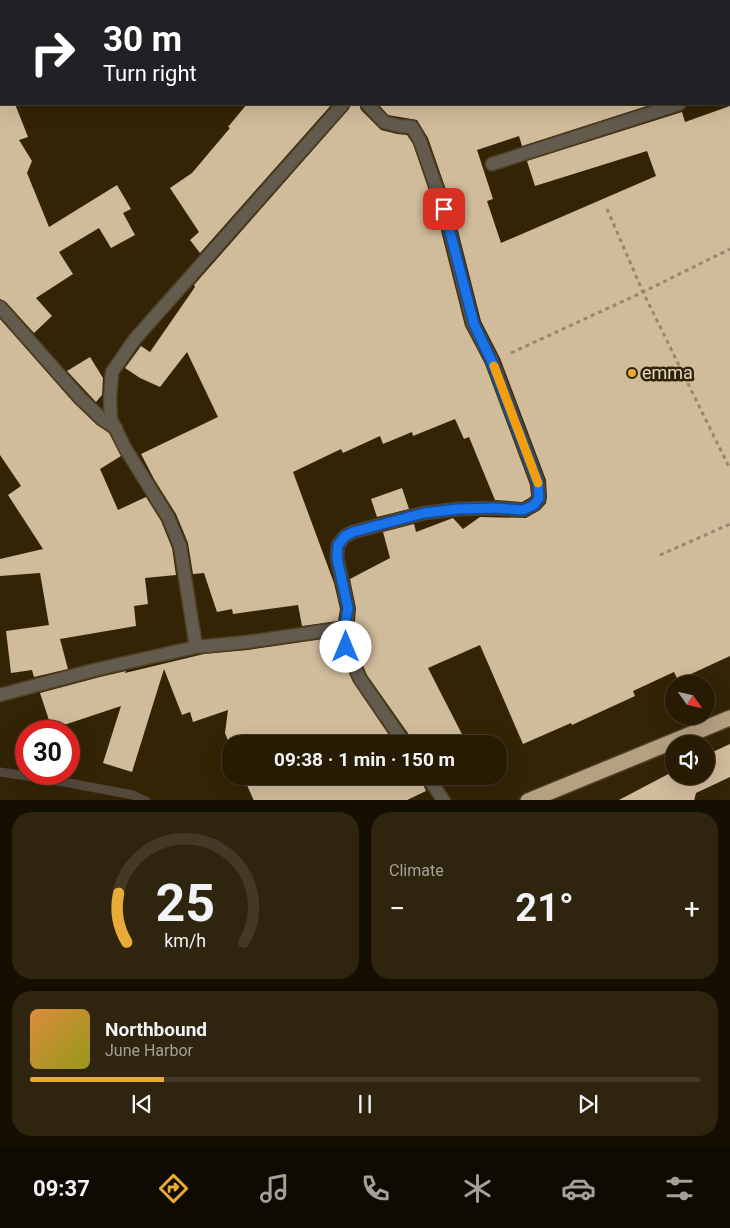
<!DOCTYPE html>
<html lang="en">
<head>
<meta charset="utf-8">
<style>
  body { margin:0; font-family:Roboto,sans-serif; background:#2f240e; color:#f1f3f6; height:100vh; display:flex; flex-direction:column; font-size:19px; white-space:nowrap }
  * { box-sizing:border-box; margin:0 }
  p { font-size:16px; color:#a4a19a }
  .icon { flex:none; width:28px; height:28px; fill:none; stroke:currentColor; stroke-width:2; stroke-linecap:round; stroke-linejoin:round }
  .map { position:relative; height:800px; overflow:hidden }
  .drawer { display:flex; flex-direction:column; gap:12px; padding:12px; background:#150f02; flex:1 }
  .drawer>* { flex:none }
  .top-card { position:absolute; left:0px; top:0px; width:730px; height:105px; box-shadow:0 5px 20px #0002,0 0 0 1px #433926; background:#202124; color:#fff; overflow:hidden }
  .needle { width:32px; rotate:124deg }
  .controls { position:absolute; left:665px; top:675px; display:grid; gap:10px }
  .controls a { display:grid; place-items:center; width:50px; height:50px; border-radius:50%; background:#271b04; box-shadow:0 5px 20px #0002,0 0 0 1px #433926; font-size:25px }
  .speed { position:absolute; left:15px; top:720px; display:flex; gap:10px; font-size:25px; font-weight:700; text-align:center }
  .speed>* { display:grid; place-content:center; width:65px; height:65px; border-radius:50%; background:#271b04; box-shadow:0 5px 20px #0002,0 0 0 1px #433926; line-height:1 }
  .speed .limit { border:8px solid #d22; background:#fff; color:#111 }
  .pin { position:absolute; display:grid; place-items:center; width:42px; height:42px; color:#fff; margin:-21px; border-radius:10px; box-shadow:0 2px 8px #0006 }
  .me { position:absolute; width:55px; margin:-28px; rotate:0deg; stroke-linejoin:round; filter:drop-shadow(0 0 4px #0008) }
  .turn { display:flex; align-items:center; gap:18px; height:105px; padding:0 20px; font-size:22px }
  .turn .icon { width:65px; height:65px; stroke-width:2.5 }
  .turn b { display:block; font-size:35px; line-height:42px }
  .big { font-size:38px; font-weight:700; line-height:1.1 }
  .drawer .widget { flex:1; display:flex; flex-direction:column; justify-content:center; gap:8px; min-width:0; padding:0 18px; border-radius:20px; background:#2f240e }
  .drawer .dial { align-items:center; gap:0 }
  .dial svg { height:130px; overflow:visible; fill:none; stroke:#433926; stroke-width:7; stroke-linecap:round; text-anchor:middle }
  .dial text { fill:#f1f3f6; stroke:none }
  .song { display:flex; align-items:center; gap:15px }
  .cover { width:60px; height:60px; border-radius:8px; background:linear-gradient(135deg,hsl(30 70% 55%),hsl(60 70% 35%)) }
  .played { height:5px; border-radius:2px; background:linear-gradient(90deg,#e8ab37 20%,#433926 20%) }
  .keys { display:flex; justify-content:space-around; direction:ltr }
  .heat { display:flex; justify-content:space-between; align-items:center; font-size:28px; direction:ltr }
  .drawer .tiles { flex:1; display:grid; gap:12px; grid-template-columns:1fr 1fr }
  .widget:last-child { grid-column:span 2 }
  .trip { position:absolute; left:222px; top:735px; width:285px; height:50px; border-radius:20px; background:#271b04; box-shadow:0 5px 20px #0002,0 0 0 1px #433926; font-weight:700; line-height:50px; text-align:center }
  .tab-bar { display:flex; height:80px; justify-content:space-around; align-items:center; background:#100b02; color:#a4a19a }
  .tab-bar .icon { width:35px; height:35px }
  .tab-bar .selected { color:#e8ab37 }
  .tab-bar b { font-size:22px; color:#f1f3f6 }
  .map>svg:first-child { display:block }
</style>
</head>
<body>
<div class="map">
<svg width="730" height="801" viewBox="0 0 730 801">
  <rect width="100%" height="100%" fill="#342406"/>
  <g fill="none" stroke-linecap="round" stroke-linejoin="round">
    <path stroke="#52483c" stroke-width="9" d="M 0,772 L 64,782 L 133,795 L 146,801"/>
  </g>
  <g fill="#d0bb9b">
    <path d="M 0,70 L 1,70 L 1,104 L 15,104 L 28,137 L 19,140 L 32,161 L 27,173 L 49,227 L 117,185 L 131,209 L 123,213 L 135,235 L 111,248 L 99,228 L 59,252 L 73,274 L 36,298 L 52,316 L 34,333 L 6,302 L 0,299 Z"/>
    <path d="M 247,104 L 332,104 L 200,253 L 190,240 L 199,232 L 170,188 L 192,173 L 230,128 L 228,127 Z"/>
    <path d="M 351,104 L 359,104 L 361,110 L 381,130 L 397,134 L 407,135 L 413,144 L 436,211 L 465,326 L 485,364 L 530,485 L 531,496 L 529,498 L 522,502 L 495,500 L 469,437 L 464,439 L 455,419 L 413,436 L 412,432 L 383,444 L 380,436 L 343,453 L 341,449 L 293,472 L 334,583 L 340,609 L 338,621 L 302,626 L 298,605 L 233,614 L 232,609 L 217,612 L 204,573 L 193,574 L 188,543 L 176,514 L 154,479 L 141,454 L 218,417 L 187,352 L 160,387 L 140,378 L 125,368 L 141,346 L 150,352 L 195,287 L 194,285 L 349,109 Z"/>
    <path d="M 378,104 L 653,104 L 522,146 L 519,136 L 477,150 L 493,199 L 487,201 L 501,243 L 656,176 L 647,151 L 535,186 L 527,161 L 682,112 L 685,122 L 730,106 L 730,656 L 678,680 L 674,672 L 633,691 L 635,696 L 572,725 L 571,723 L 523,744 L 480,645 L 428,668 L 467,744 L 413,744 L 412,739 L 367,675 L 354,645 L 352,629 L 355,620 L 356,608 L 350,579 L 390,558 L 383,532 L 414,524 L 416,532 L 453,518 L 463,529 L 480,517 L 526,518 L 540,510 L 546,503 L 547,497 L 546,480 L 500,358 L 481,321 L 452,207 L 428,138 L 417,120 L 388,115 Z"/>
    <path d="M 0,319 L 74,403 L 97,425 L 109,433 L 121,456 L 100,469 L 118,510 L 146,497 L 161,521 L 172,548 L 176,575 L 145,578 L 148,604 L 134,606 L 136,626 L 60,639 L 68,669 L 34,677 L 32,670 L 11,673 L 6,631 L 49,625 L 40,573 L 0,576 L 0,559 L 43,549 L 8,495 L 21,486 L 0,455 Z"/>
    <path d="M 90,357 L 103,378 L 102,395 L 96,402 L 67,371 Z"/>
    <path d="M 402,488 L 409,509 L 377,517 L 371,499 Z"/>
    <path d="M 337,637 L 339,650 L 353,682 L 395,744 L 231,744 L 231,748 L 225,733 L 228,710 L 193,722 L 190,712 L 182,715 L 164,669 L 132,772 L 103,763 L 121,706 L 52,729 L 40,693 L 100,677 L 126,671 L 125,673 L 204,654 L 248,650 Z"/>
    <path d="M 730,744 L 730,777 L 696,793 L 694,801 L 617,801 L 674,771 L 674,776 L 706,776 L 706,755 Z"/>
    <path d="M 243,776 L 419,776 L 426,791 L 405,801 L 254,801 Z"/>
  </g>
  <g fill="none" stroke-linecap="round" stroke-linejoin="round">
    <defs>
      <g id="street">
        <path d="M 314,0 L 314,1"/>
        <path d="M 86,1 L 91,0"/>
        <path d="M 471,1 L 474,0"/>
        <path d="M 0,23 L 1,23"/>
        <path d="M 729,88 L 730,87"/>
        <path d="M 367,104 L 384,122 L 399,126 L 412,127 L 420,141 L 444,209 L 473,324 L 492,361 L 538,483 L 539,498 L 534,505 L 523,510 L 494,508 L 458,509 L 424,513 L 353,532 L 345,536 L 338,545 L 337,558 L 348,608 L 347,619 L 344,628 L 346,647 L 360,679 L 405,744"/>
        <path d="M 492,164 L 679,104"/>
        <path d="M 0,307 L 80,398 L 102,419 L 116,428"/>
        <path d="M 196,647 L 180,546 L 168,517 L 125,448 L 111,419 L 110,400 L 112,372 L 135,339 L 343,104"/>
        <path d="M 0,695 L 98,669 L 196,647 L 247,642 L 344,628"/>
        <path d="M 427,776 L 444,801"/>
      </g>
      <path id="highway" d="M 528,801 L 730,718"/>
    </defs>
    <use href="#street" stroke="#504125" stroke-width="15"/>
    <use href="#highway" stroke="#504125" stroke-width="18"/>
    <g stroke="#948770" stroke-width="3" stroke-dasharray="4 4" stroke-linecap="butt">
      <path d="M 607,209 L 643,292 L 730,469"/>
      <path d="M 511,353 L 643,292 L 730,249"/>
      <path d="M 660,555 L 730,524"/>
    </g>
    <use href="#street" stroke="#635b4e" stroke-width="12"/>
    <use href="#highway" stroke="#b5a181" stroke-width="15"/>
  </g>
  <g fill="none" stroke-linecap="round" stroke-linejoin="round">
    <defs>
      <path id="route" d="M 346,647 L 344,628 L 346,619 L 348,608 L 337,558 L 338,545 L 345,536 L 353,532 L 424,513 L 458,509 L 494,508 L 523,510 L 534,505 L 539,498 L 538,483 L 492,362 L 474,324 L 444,209"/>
    </defs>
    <use href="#route" stroke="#114b97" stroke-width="12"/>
    <use href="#route" stroke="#1a73e8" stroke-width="9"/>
    <path stroke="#f59e0b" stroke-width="9" d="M 494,366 L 538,483"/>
  </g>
  <circle fill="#e8ab37" stroke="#342406" stroke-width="2" cx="632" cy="373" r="5"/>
  <g text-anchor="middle" stroke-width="5" stroke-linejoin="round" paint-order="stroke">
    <g font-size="18" fill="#e3d9c8" stroke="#342406" text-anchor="start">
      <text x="642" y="379">emma</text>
    </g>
  </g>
</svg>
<div class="controls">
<a><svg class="needle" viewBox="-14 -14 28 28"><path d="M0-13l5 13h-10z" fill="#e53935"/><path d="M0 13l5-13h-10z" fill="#a4a19a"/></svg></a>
<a><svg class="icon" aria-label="sound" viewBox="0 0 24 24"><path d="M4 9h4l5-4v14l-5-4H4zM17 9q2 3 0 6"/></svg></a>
</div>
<div class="speed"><div class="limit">30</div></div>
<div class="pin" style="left:444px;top:209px;background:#d93025"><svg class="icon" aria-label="arrive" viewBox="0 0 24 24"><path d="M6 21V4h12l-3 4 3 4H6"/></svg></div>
<svg class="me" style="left:346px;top:647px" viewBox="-20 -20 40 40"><circle r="19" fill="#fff"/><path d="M0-13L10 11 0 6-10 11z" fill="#1a73e8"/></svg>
<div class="trip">09:38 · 1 min · 150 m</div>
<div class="top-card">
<div class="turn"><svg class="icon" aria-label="right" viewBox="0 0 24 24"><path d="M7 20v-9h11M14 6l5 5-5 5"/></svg><div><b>30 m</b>Turn right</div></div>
</div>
</div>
<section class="drawer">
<div class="tiles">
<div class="widget dial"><svg viewBox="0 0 100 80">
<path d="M14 69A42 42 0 1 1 86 69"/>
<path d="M14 69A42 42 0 0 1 9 39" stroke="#e8ab37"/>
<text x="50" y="56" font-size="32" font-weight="700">25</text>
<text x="50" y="72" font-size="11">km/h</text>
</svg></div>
<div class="widget"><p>Climate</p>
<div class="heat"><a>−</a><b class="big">21°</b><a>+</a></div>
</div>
<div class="widget">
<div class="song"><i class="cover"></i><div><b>Northbound</b><p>June Harbor</p></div></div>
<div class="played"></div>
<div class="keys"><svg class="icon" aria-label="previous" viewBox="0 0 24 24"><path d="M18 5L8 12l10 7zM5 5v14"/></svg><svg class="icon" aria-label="pause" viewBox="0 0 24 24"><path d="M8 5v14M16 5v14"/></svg><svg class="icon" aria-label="next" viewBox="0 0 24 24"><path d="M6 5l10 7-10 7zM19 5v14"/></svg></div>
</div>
</div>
</section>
<nav class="tab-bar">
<b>09:37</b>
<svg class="icon selected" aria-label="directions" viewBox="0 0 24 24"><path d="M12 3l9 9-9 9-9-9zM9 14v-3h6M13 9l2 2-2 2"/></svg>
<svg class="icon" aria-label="music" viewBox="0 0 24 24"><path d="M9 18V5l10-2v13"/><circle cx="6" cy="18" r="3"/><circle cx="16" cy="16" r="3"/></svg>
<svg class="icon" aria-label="phone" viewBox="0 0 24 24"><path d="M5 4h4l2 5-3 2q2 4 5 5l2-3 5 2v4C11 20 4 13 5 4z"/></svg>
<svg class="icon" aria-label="climate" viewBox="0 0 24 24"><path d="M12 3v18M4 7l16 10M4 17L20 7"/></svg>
<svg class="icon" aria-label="car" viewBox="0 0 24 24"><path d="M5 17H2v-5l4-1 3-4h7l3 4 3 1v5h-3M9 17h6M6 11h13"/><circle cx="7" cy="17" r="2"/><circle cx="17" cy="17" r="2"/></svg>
<svg class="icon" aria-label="filters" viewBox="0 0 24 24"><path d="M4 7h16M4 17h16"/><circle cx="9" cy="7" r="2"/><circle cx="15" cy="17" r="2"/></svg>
</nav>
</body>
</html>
